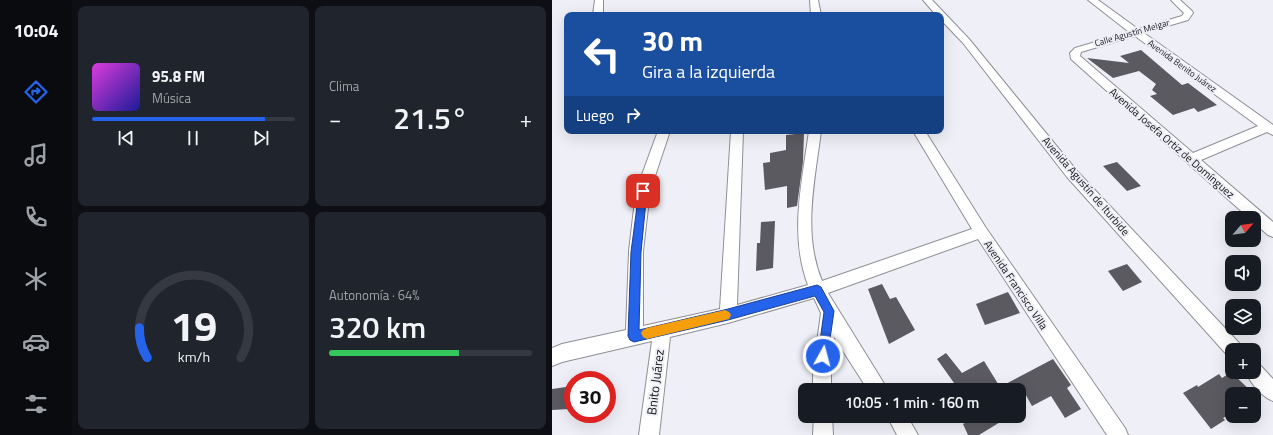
<!DOCTYPE html>
<html lang="es">
<head>
<meta charset="utf-8">
<style>
  body { margin:0; font-family:"Titillium Web",sans-serif; background:#20242c; color:#f1f3f6; height:100vh; display:flex; flex-direction:column; font-size:15px; white-space:nowrap }
  * { box-sizing:border-box; margin:0 }
  p { font-size:13px; color:#9ea1a6 }
  .icon { flex:none; width:22px; height:22px; fill:none; stroke:currentColor; stroke-width:2; stroke-linecap:round; stroke-linejoin:round }
  .map { position:relative; flex:1; overflow:hidden }
  .drawer { display:flex; flex-direction:column; gap:6px; padding:6px; background:#0d0f14; width:480px }
  .drawer>* { flex:none }
  .top-card { position:absolute; left:12px; top:12px; width:380px; height:122px; border-radius:8px; box-shadow:0 4px 16px #0002; background:#1a4fa0; color:#fff; overflow:hidden }
  .needle { width:26px; rotate:62deg }
  .tools { position:absolute; left:673px; top:211px; display:grid; gap:8px }
  .tools a { display:grid; place-items:center; width:36px; height:36px; border-radius:8px; background:#171b24; box-shadow:0 4px 16px #0002; font-size:20px }
  .speed { position:absolute; left:12px; top:371px; display:flex; gap:8px; font-size:20px; font-weight:700; text-align:center }
  .speed>* { display:grid; place-content:center; width:52px; height:52px; border-radius:50%; background:#171b24; box-shadow:0 4px 16px #0002; line-height:1 }
  .speed .limit { border:6px solid #d22; background:#fff; color:#111 }
  .pin { position:absolute; display:grid; place-items:center; width:34px; height:34px; color:#fff; margin:-17px; border-radius:8px; box-shadow:0 2px 6px #0006 }
  .me { position:absolute; width:44px; margin:-22px; rotate:7deg; stroke-linejoin:round; filter:drop-shadow(0 0 3px #0008) }
  .turn { display:flex; align-items:center; gap:14px; height:84px; padding:0 12px; font-size:18px }
  .turn .icon { width:52px; height:52px; stroke-width:2.5 }
  .turn b { display:block; font-size:28px; line-height:34px }
  .then { display:flex; align-items:center; height:38px; padding:0 12px; background:#0003; gap:8px; font-size:15px }
  .big { font-size:30px; font-weight:600; line-height:1.1 }
  .drawer .card { flex:1; display:flex; flex-direction:column; justify-content:center; gap:6px; min-width:0; padding:0 14px; border-radius:8px; background:#20242c }
  .drawer .dial { align-items:center; gap:0 }
  .dial svg { height:104px; overflow:visible; fill:none; stroke:#363941; stroke-width:7; stroke-linecap:round; text-anchor:middle }
  .dial text { fill:#f1f3f6; stroke:none }
  .song { display:flex; align-items:center; gap:12px }
  .cover { width:48px; height:48px; border-radius:6px; background:linear-gradient(135deg,hsl(300 70% 55%),hsl(240 70% 35%)) }
  .played { height:4px; border-radius:2px; background:linear-gradient(90deg,#2563eb 85%,#363941 85%) }
  .keys { display:flex; justify-content:space-around; direction:ltr }
  .heat { display:flex; justify-content:space-between; align-items:center; font-size:22px; direction:ltr }
  .charge { height:6px; border-radius:3px; background:linear-gradient(90deg,#34c759 64%,#363941 0) }
  .drawer .tiles { flex:1; display:grid; gap:6px; grid-template-columns:repeat(2,1fr) }
  .trip { position:absolute; left:246px; top:383px; width:228px; height:40px; border-radius:8px; background:#171b24; box-shadow:0 4px 16px #0002; font-weight:600; line-height:40px; text-align:center }
  main { display:flex; flex:1; min-height:0 }
  .tabs { display:flex; flex-direction:column; width:72px; justify-content:space-around; align-items:center; background:#090b0e; color:#9ea1a6 }
  .tabs .icon { width:28px; height:28px }
  .tabs .on { color:#2563eb }
  .tabs b { font-size:18px; color:#f1f3f6 }
  .map>svg:first-child { display:block }
</style>
</head>
<body>
<main>
<nav class="tabs">
<b>10:04</b>
<svg class="icon on" aria-label="directions" viewBox="0 0 24 24"><path d="M12 3l9 9-9 9-9-9zM9 14v-3h6M13 9l2 2-2 2"/></svg>
<svg class="icon" aria-label="music" viewBox="0 0 24 24"><path d="M9 18V5l10-2v13"/><circle cx="6" cy="18" r="3"/><circle cx="16" cy="16" r="3"/></svg>
<svg class="icon" aria-label="phone" viewBox="0 0 24 24"><path d="M5 4h4l2 5-3 2q2 4 5 5l2-3 5 2v4C11 20 4 13 5 4z"/></svg>
<svg class="icon" aria-label="climate" viewBox="0 0 24 24"><path d="M12 3v18M4 7l16 10M4 17L20 7"/></svg>
<svg class="icon" aria-label="car" viewBox="0 0 24 24"><path d="M5 17H2v-5l4-1 3-4h7l3 4 3 1v5h-3M9 17h6M6 11h13"/><circle cx="7" cy="17" r="2"/><circle cx="17" cy="17" r="2"/></svg>
<svg class="icon" aria-label="filters" viewBox="0 0 24 24"><path d="M4 7h16M4 17h16"/><circle cx="9" cy="7" r="2"/><circle cx="15" cy="17" r="2"/></svg>
</nav>
<section class="drawer">
<div class="tiles">
<div class="card">
<div class="song"><i class="cover"></i><div><b>95.8 FM</b><p>Música</p></div></div>
<div class="played"></div>
<div class="keys"><svg class="icon" aria-label="previous" viewBox="0 0 24 24"><path d="M18 5L8 12l10 7zM5 5v14"/></svg><svg class="icon" aria-label="pause" viewBox="0 0 24 24"><path d="M8 5v14M16 5v14"/></svg><svg class="icon" aria-label="next" viewBox="0 0 24 24"><path d="M6 5l10 7-10 7zM19 5v14"/></svg></div>
</div>
<div class="card"><p>Clima</p>
<div class="heat"><a>−</a><b class="big">21.5°</b><a>+</a></div>
</div>
<div class="card dial"><svg viewBox="0 0 100 80">
<path d="M14 69A42 42 0 1 1 86 69"/>
<path d="M14 69A42 42 0 0 1 8 46" stroke="#2563eb"/>
<text x="50" y="56" font-size="32" font-weight="700">19</text>
<text x="50" y="72" font-size="11">km/h</text>
</svg></div>
<div class="card"><p>Autonomía · 64%</p><b class="big">320 km</b><div class="charge"></div></div>
</div>
</section>
<div class="map">
<svg width="721" height="435" viewBox="0 0 721 435">
  <rect width="100%" height="100%" fill="#efeff7"/>
  <g fill="#5a5a60">
    <path d="M 589,50 L 630,85 L 636,83 L 665,105 L 646,112 L 642,108 L 621,115 L 598,96 L 605,94 L 600,90 L 604,84 L 587,71 L 561,78 L 535,58 L 577,63 L 568,56 Z"/>
    <path d="M 252,133 L 251,162 L 245,206 L 235,208 L 235,186 L 213,190 L 211,163 L 218,162 L 218,153 L 234,150 L 234,135 Z"/>
    <path d="M 565,162 L 589,186 L 575,191 L 551,166 Z"/>
    <path d="M 223,221 L 221,268 L 204,271 L 205,243 L 208,243 L 209,222 Z"/>
    <path d="M 575,264 L 590,282 L 571,291 L 556,271 Z"/>
    <path d="M 330,284 L 338,299 L 344,297 L 363,330 L 337,344 L 316,289 Z"/>
    <path d="M 456,292 L 468,313 L 433,325 L 424,304 Z"/>
    <path d="M 394,353 L 410,373 L 432,361 L 448,387 L 501,359 L 519,385 L 515,388 L 529,409 L 513,418 L 499,396 L 480,406 L 471,390 L 407,390 L 385,359 Z"/>
    <path d="M 679,372 L 702,394 L 680,394 L 680,413 L 671,418 L 673,420 L 659,429 L 631,393 L 645,385 L 646,387 L 667,374 L 670,378 Z"/>
    <path d="M 21,386 L 21,399 L 18,409 L 0,410 L 0,389 Z"/>
    <path d="M 418,416 L 458,416 L 427,435 L 416,435 L 411,424 L 419,419 Z"/>
  </g>
  <g fill="none" stroke-linecap="round" stroke-linejoin="round">
    <defs>
      <g id="street">
        <path d="M 43,0 L 51,0 L 51,15 L 41,15 Z"/>
        <path d="M 258,0 L 266,0 L 269,15 L 259,15 Z"/>
        <path d="M 371,0 L 380,0 L 417,39 L 525,171 L 688,344 L 691,350 L 680,350 L 680,358 L 676,356 L 515,177 L 411,43 L 389,20 L 389,15 L 384,15 Z"/>
        <path d="M 536,0 L 546,0 L 586,29 L 630,16 L 632,13 L 619,0 L 628,0 L 640,11 L 641,13 L 636,20 L 592,33 L 721,125 L 721,135 L 715,132 L 649,160 L 721,222 L 721,237 L 716,235 L 702,223 L 702,218 L 697,218 L 519,59 L 518,53 L 523,48 L 577,32 ZM 583,36 L 706,126 L 641,153 L 528,56 L 529,52 Z"/>
        <path d="M 106,131 L 118,131 L 98,191 L 91,251 L 91,326 L 168,309 L 179,131 L 191,131 L 185,305 L 256,285 C 237,235 250,183 257,131 L 269,131 C 263,180 250,233 270,281 L 420,229 L 361,131 L 373,131 L 434,228 L 573,428 L 576,435 L 555,435 L 426,239 L 276,293 L 336,390 L 316,390 L 282,337 L 279,371 L 279,390 L 261,390 L 261,371 L 269,313 L 262,298 L 176,323 L 118,337 L 107,435 L 87,435 L 100,341 L 10,362 L 0,366 L 0,348 L 10,344 L 74,330 L 77,251 L 84,191 Z"/>
        <path d="M 702,362 L 708,365 L 721,379 L 721,401 C 710,397 698,383 694,372 L 702,372 Z"/>
        <path d="M 262,416 L 280,416 L 281,435 L 261,435 Z"/>
        <path d="M 335,416 L 355,416 L 366,435 L 345,435 Z"/>
      </g>
    </defs>
    <use href="#street" stroke="#8f8f96" stroke-width="2"/>
    <use href="#street" fill="#fff" fill-rule="evenodd"/>
  </g>
  <path fill="#2563eb" stroke="#184099" d="M 91,188 L 95,191 L 89,252 L 87,330 L 176,309 L 265,285 L 269,287 L 282,311 L 275,360 L 271,361 L 267,360 L 266,356 L 272,312 L 263,296 L 176,320 L 82,342 L 78,340 L 76,336 L 79,252 L 87,191 Z"/>
  <path fill="#f59e0b" d="M 173,310 L 177,312 L 179,315 L 177,319 L 173,320 L 95,339 L 91,337 L 89,333 L 91,330 L 95,328 Z"/>
  <g text-anchor="middle" stroke-width="4" stroke-linejoin="round" paint-order="stroke">
    <g font-size="9" fill="#141417" stroke="#efeff7">
      <text transform="translate(580 33) rotate(-16)" y="3">Calle Agustín Melgar</text>
      <text transform="translate(630 66) rotate(36)" y="3">Avenida Benito Juárez</text>
    </g>
    <g font-size="11" fill="#141417" stroke="#efeff7">
      <text transform="translate(620 143) rotate(41)" y="4">Avenida Josefa Ortiz de Domínguez</text>
      <text transform="translate(534 186) rotate(49)" y="4">Avenida Agustín de Iturbide</text>
      <text transform="translate(464 285) rotate(56)" y="4">Avenida Francisco Villa</text>
    </g>
    <g font-size="13" fill="#141417" stroke="#efeff7">
      <text transform="translate(103 382) rotate(-83)" y="5">Bnito Juárez</text>
    </g>
  </g>
</svg>
<div class="tools">
<a><svg class="needle" viewBox="-14 -14 28 28"><path d="M0-13l5 13h-10z" fill="#e53935"/><path d="M0 13l5-13h-10z" fill="#9ea1a6"/></svg></a>
<a><svg class="icon" aria-label="sound" viewBox="0 0 24 24"><path d="M4 9h4l5-4v14l-5-4H4zM17 9q2 3 0 6"/></svg></a>
<a><svg class="icon" aria-label="layers" viewBox="0 0 24 24"><path d="M12 4l9 5-9 5-9-5zM3 14l9 5 9-5"/></svg></a>
<a>+</a>
<a>−</a>
</div>
<div class="speed"><div class="limit">30</div></div>
<div class="pin" style="left:91px;top:191px;background:#d93025"><svg class="icon" aria-label="arrive" viewBox="0 0 24 24"><path d="M6 21V4h12l-3 4 3 4H6"/></svg></div>
<svg class="me" style="left:271px;top:356px" viewBox="-20 -20 40 40"><circle r="17" fill="#2563eb" stroke="#fff" stroke-width="3"/><path d="M0-11L8 9 0 5-8 9z" fill="#fff"/></svg>
<div class="trip">10:05 · 1 min · 160 m</div>
<div class="top-card">
<div class="turn"><svg class="icon" aria-label="left" viewBox="0 0 24 24"><path d="M17 20v-9H6M10 6l-5 5 5 5"/></svg><div><b>30 m</b>Gira a la izquierda</div></div>
<div class="then">Luego<svg class="icon" aria-label="right" viewBox="0 0 24 24"><path d="M7 20v-9h11M14 6l5 5-5 5"/></svg></div>
</div>
</div>
</main>
</body>
</html>
